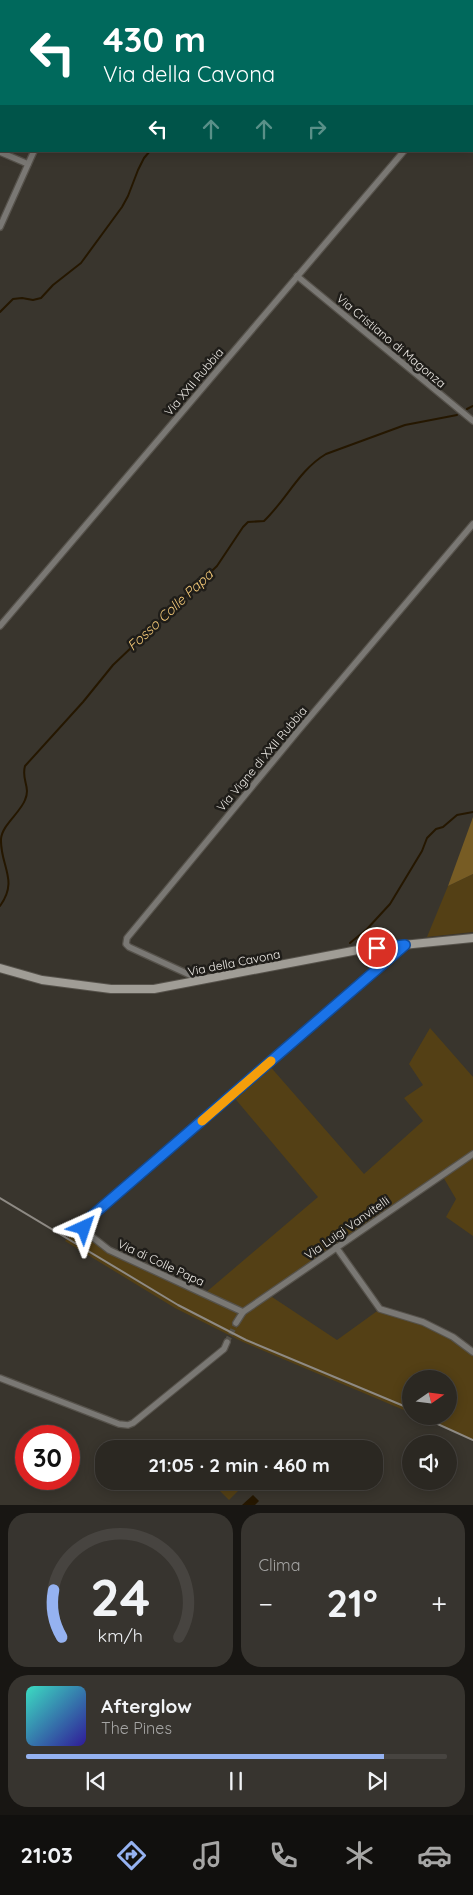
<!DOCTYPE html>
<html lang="it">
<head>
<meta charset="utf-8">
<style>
  body { margin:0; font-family:Quicksand,sans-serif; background:#37342f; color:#f1f3f6; height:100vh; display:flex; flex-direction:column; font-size:19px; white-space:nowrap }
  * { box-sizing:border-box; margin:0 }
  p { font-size:16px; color:#a6a6a5 }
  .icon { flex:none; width:28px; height:28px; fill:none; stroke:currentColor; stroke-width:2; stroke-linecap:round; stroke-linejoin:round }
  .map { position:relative; height:1505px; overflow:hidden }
  .drawer { display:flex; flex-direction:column; gap:8px; padding:8px; background:#181613; flex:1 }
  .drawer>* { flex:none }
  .guide { position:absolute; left:0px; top:0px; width:474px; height:152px; box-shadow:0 2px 12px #0003,0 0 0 1px #474440; background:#00695c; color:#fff; overflow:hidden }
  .needle { width:32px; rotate:76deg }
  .fabs { position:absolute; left:402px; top:1370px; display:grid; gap:10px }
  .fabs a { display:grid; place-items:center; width:55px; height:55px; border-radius:50%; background:#2b2822; box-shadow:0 2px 12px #0003,0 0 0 1px #474440; font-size:25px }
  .speed { position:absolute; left:15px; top:1425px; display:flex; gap:10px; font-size:25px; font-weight:700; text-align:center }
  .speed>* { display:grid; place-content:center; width:65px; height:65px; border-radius:50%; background:#2b2822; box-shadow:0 2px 12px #0003,0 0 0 1px #474440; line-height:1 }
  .speed .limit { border:8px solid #d22; background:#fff; color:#111 }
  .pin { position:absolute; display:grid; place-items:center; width:42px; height:42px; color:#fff; margin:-21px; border:2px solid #fff; border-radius:50%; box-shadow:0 1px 5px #0007 }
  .me { position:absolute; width:55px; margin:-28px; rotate:42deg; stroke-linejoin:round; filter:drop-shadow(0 0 4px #0008) }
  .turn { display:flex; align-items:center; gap:18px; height:105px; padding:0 20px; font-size:22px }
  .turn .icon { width:65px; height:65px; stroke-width:2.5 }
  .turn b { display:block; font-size:35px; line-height:42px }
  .lanes { display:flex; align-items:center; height:48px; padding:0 20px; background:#0003; justify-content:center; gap:25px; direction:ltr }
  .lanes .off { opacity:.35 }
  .big { font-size:38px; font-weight:800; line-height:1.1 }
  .drawer .widget { flex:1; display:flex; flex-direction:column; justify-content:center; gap:8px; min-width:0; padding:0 18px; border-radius:20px; background:#37342f }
  .drawer .dial { align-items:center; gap:0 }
  .dial svg { height:130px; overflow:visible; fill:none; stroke:#474440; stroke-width:7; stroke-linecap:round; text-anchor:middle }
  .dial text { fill:#f1f3f6; stroke:none }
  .song { display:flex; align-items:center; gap:15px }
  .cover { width:60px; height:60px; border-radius:8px; background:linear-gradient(135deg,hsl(170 70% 55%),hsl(250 70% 35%)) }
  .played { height:5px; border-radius:2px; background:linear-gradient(90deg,#95b2f1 85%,#474440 85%) }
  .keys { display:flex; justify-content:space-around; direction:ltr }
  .heat { display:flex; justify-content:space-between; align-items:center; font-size:28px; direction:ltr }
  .drawer .tiles { flex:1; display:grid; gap:8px; grid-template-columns:1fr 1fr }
  .widget:last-child { grid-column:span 2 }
  .trip { position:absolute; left:95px; top:1440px; width:288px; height:50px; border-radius:20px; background:#2b2822; box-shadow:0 2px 12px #0003,0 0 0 1px #474440; font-weight:800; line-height:50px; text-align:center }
  .tabs { display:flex; height:80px; justify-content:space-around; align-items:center; background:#11100e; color:#a6a6a5 }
  .tabs .icon { width:35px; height:35px }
  .tabs .active { color:#95b2f1 }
  .tabs b { font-size:22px; color:#f1f3f6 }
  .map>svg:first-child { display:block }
</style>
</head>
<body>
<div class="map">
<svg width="473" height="1505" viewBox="0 0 473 1505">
  <rect width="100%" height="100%" fill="#39352d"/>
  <g fill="#544015">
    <path d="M 0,0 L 230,0 L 1,1 L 1,11 Z"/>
    <path d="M 473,874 L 473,932 L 427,937 L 448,886 Z"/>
    <path d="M 430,1028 L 473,1077 L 473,1236 L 446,1217 L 456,1199 L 442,1175 L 269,1295 L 337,1340 L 380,1309 L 423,1322 L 473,1352 L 473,1440 L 420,1416 L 449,1416 L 449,1379 L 411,1379 L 411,1413 L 243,1342 L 175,1308 L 65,1241 L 83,1225 L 84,1228 L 109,1250 L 204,1294 L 318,1197 L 232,1095 L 268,1064 L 364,1174 L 423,1121 L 404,1098 L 423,1085 L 409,1064 Z"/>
    <path d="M 224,1481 L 248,1481 L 229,1500 L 217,1488 Z"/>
  </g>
  <path fill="#775c24" d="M 473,817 L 473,874 L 448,886 Z"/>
  <path fill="#251700" d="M 253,1495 L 259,1501 L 255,1505 L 242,1505 Z"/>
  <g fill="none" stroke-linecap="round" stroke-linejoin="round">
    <g stroke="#251700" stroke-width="2">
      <path d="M 232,1 L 232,0"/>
      <path d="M 0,312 L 13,299 L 22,298 L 33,300 L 41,298 L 53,285 L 81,263 L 122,207 L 128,196 L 138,170 L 144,158 L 150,151"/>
      <path d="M 467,409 L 473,406"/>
      <path d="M 0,906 C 19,880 0,866 1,839 C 2,825 20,813 25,800 C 31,787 21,780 25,766 L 83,702 L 113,665 L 217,566 L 243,527 L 248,522 L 264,521 C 287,499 299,470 326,454 L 405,425 L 457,415"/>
      <path d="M 350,943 L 367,929 L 390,904 L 422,851 L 427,838 L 436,829 L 443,827 L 457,815 L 473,812"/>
    </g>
    <path stroke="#545149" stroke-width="5.5" stroke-dasharray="5.5 3" stroke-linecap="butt" d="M 227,1342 L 236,1323"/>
    <defs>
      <g id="minor">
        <path d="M 104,1 L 104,0"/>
        <path d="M 0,10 L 1,11"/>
        <path d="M 0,43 L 1,44"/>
        <path d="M 0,70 L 1,71"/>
        <path d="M 472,70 L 473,69"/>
        <path d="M 0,117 L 1,117"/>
        <path d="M 0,152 L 28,164"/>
        <path d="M 0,227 L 34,151"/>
        <path d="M 297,276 L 473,421"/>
        <path d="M 0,626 L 404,151"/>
        <path d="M 201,980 L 129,947 L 126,944 L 127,938 L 298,731 L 473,524"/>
        <path d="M 336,1247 L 380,1309 L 423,1322 L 453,1337 L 473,1352"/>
        <path d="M 243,1312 L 109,1250 L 86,1232 L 83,1225 L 405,945"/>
        <path d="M 236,1323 L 243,1312 L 473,1154"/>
        <path d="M 0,1378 L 119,1424 L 128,1425 L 133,1423 L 224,1349 L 227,1342"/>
      </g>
      <path id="secondary" d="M 0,968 L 42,980 L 111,989 L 154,989 L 363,949 L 473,938"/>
    </defs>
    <use href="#minor" stroke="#56524b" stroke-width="8"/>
    <use href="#secondary" stroke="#56524b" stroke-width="10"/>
    <use href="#minor" stroke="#7a7874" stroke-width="5.5"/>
    <use href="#secondary" stroke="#a09d96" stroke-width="8"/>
    <g stroke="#8e8a84" stroke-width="2">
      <path d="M 0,1198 L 178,1305 L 246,1340 L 411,1409"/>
      <path d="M 420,1416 L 473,1440"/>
    </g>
  </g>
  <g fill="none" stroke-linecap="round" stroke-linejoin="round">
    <defs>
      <path id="route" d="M 84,1228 L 83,1225 L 87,1220 L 405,945 L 377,948"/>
    </defs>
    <use href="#route" stroke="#114b97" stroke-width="12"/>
    <use href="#route" stroke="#1a73e8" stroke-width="9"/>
    <path stroke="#f59e0b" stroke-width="9" d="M 202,1121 L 271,1061"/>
  </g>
  <g text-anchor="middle" stroke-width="5" stroke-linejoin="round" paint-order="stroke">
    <g font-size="12" fill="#f0ede8" stroke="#1f1d19">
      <text transform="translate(391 341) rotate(40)" y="4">Via Cristiano di Magonza</text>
      <text transform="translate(194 382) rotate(-50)" y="4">Via XXII Rubbia</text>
      <text transform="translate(262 759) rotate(-50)" y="4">Via Vigne di XXII Rubbia</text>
      <text transform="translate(234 963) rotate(-11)" y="4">Via della Cavona</text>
      <text transform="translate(347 1228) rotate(-35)" y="4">Via Luigi Vanvitelli</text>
      <text transform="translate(161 1263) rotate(25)" y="4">Via di Colle Papa</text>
    </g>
    <g font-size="14" font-style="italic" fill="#f4c978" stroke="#1f1d19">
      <text transform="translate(170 610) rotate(-43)" y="5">Fosso Colle Papa</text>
    </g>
  </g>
</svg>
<div class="fabs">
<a><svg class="needle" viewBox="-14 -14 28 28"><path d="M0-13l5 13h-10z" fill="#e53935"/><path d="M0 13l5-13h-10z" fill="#a6a6a5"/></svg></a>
<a><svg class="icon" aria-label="sound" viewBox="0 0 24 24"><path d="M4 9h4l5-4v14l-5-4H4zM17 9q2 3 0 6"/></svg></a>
</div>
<div class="speed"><div class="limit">30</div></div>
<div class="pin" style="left:377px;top:948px;background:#d93025"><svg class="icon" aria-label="arrive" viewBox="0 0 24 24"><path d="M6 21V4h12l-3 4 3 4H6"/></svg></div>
<svg class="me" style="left:84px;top:1228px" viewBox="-20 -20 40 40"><path d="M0-17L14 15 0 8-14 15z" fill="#1a73e8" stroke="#fff" stroke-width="4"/></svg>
<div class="trip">21:05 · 2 min · 460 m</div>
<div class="guide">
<div class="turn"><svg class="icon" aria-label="left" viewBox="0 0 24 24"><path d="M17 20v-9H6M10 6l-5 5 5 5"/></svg><div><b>430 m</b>Via della Cavona</div></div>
<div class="lanes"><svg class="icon" aria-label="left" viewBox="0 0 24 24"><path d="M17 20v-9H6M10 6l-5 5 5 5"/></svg><svg class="icon off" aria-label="ahead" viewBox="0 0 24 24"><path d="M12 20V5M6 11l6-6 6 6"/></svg><svg class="icon off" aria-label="ahead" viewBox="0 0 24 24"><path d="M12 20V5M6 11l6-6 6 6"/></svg><svg class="icon off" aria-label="right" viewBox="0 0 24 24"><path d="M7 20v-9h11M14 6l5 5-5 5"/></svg></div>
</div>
</div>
<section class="drawer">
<div class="tiles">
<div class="widget dial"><svg viewBox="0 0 100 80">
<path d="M14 69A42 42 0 1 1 86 69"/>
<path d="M14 69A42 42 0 0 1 9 40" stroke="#95b2f1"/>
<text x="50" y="56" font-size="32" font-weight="700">24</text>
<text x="50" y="72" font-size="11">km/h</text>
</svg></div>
<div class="widget"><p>Clima</p>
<div class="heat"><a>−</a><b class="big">21°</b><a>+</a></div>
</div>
<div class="widget">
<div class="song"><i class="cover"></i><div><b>Afterglow</b><p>The Pines</p></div></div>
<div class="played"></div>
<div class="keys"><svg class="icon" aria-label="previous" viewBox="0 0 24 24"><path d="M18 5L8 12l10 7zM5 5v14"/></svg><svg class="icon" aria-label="pause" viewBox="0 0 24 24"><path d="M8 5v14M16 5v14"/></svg><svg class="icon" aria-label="next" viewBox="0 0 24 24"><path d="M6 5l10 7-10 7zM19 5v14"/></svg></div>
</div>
</div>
</section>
<nav class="tabs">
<b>21:03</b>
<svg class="icon active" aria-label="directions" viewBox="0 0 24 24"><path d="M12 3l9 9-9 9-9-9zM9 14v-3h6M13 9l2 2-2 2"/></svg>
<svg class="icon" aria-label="music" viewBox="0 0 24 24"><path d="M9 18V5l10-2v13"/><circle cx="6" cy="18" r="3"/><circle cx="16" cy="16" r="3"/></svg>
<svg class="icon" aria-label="phone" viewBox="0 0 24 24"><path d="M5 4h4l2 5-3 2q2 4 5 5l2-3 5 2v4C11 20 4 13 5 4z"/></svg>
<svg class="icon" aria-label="climate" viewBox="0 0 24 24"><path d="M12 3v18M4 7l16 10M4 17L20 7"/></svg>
<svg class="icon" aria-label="car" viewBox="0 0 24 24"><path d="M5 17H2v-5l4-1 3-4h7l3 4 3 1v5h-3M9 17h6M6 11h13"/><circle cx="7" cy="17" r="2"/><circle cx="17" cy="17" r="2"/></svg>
</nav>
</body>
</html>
